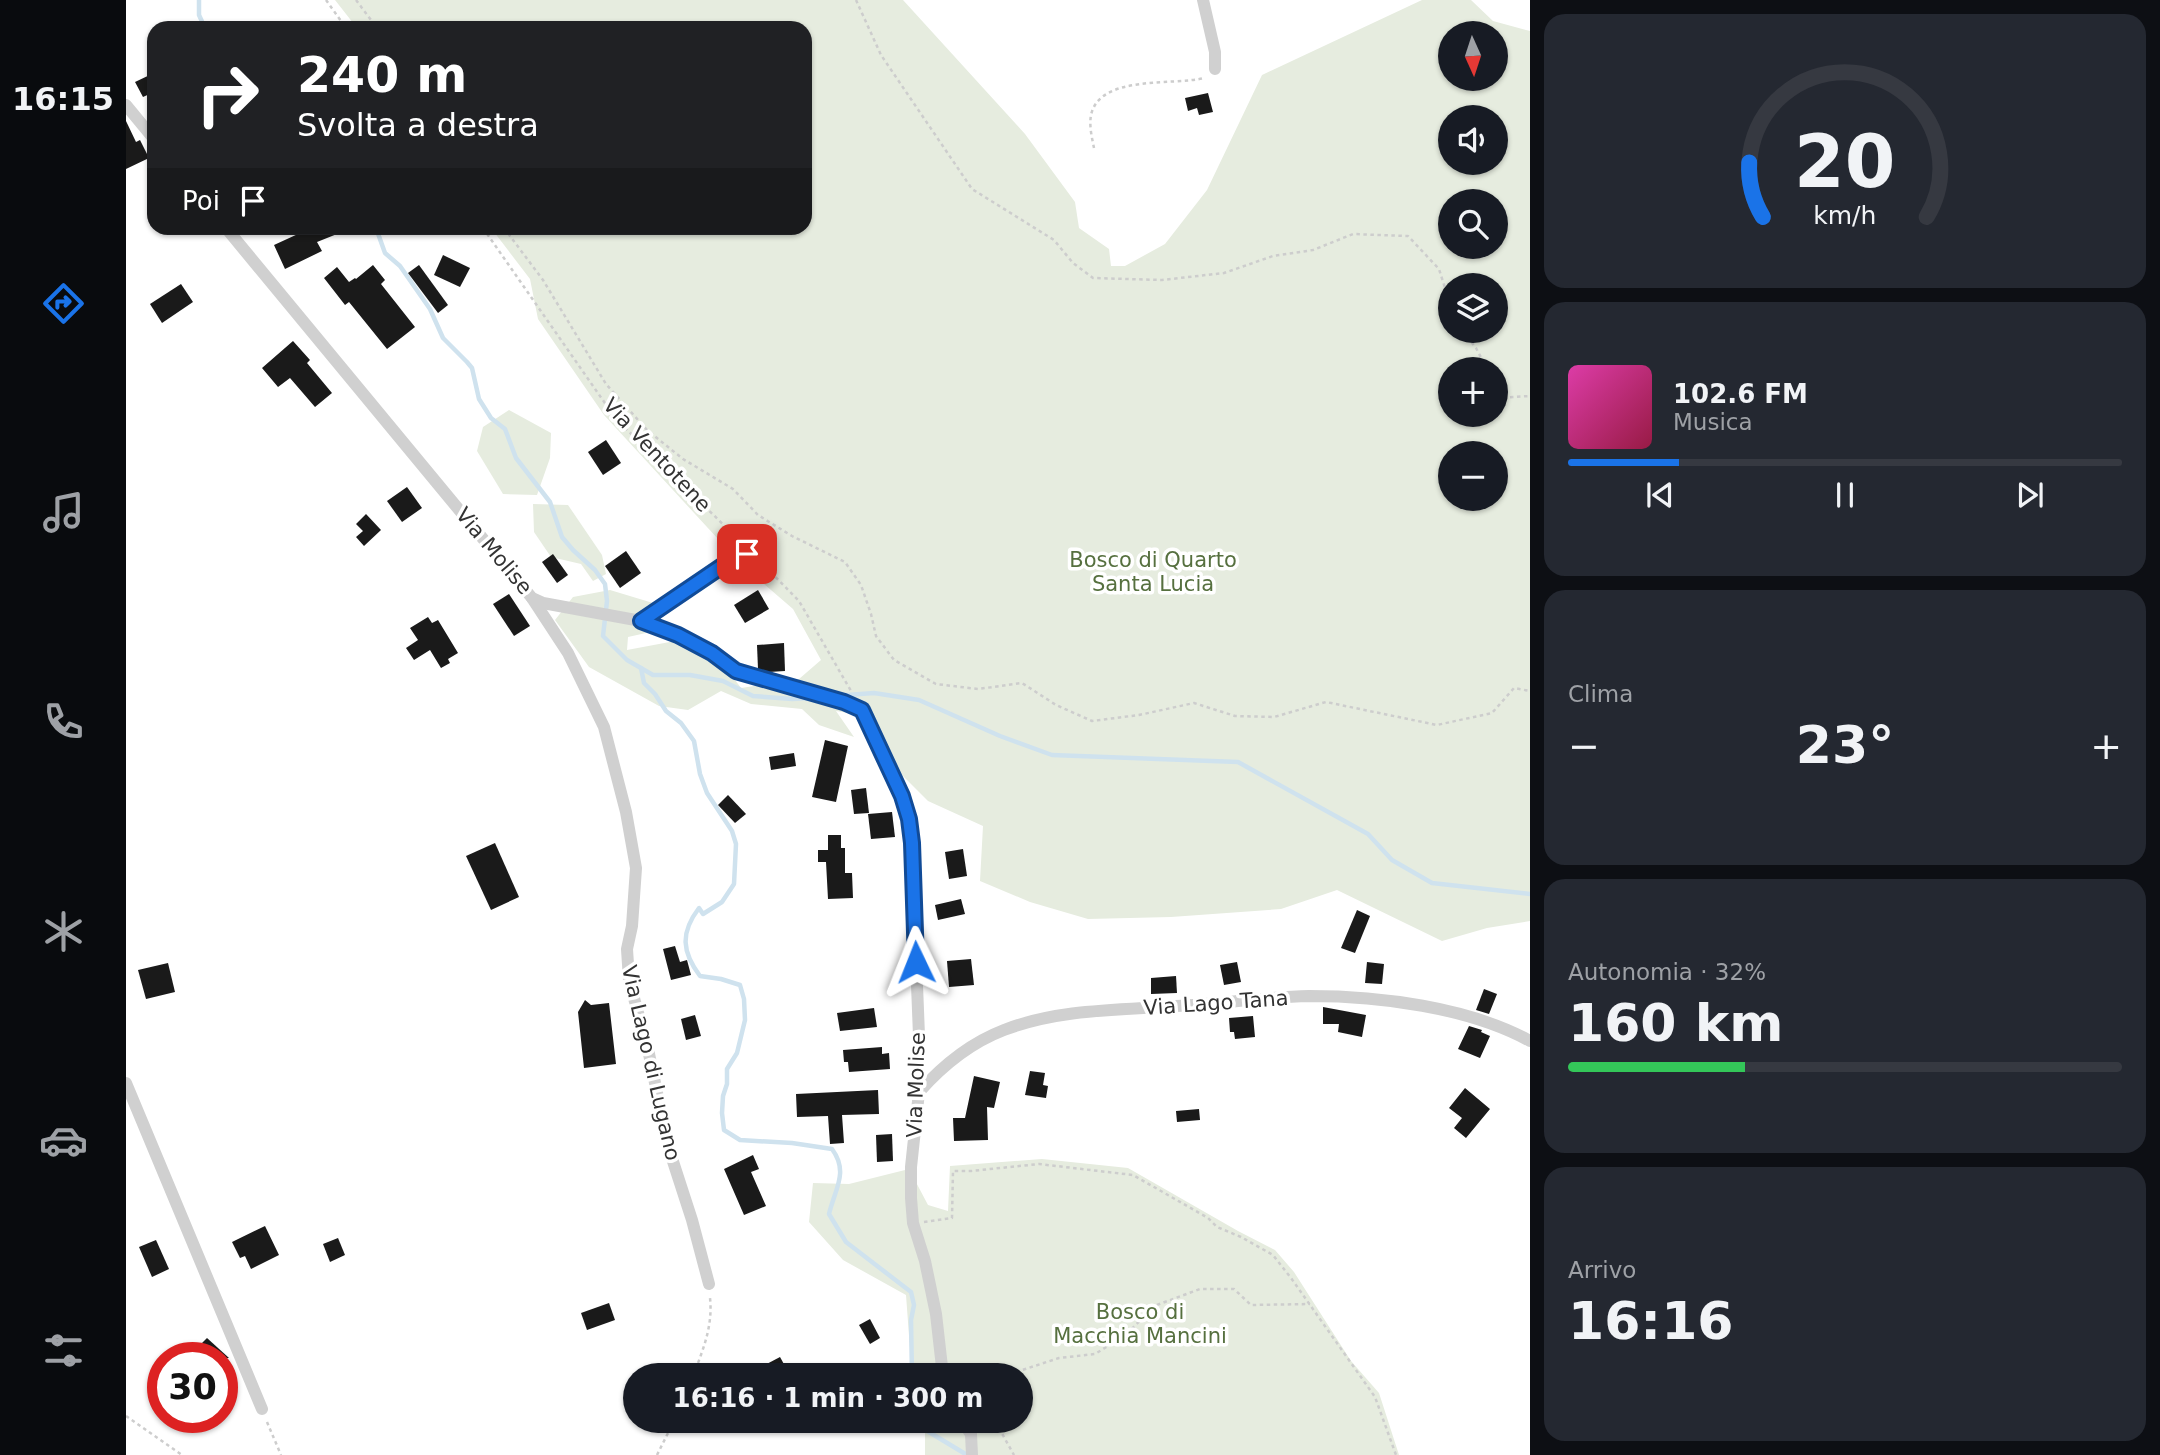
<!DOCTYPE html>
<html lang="it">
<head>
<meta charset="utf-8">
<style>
  body { margin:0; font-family:"DejaVu Sans",sans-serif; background:#242831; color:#f1f3f6; height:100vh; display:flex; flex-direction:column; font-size:26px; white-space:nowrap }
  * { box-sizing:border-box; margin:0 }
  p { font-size:23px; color:#9ea1a6 }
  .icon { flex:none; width:38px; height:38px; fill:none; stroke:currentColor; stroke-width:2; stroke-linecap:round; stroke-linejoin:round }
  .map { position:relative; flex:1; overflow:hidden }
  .panel { display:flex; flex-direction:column; gap:14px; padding:14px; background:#0d0f14; width:630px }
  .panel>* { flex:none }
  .banner { position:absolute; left:21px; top:21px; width:665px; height:214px; border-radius:21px; box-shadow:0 2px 5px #0004; background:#202124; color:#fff; overflow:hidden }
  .needle { width:46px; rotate:177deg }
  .tools { position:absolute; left:1312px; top:21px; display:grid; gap:14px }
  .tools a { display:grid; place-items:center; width:70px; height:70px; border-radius:50%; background:#171b24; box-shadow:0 2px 5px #0004; font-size:35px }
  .speed { position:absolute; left:21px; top:1342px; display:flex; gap:14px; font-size:35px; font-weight:700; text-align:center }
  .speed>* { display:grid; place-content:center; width:91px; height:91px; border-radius:50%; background:#171b24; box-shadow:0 2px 5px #0004; line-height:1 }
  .speed .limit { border:10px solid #d22; background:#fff; color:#111 }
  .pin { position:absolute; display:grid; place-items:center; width:60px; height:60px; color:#fff; margin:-30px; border-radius:14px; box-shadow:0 4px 10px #0006 }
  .me { position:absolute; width:77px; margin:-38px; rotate:358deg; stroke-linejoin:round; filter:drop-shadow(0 0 5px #0008) }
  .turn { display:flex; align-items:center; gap:24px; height:147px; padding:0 35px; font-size:32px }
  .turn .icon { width:91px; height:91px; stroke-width:2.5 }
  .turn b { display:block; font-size:49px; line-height:60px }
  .then { display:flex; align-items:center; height:66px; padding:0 35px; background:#0003; gap:14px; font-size:26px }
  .big { font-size:52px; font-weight:800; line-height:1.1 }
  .panel .card { flex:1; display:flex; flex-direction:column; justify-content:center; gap:10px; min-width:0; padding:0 24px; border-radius:21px; background:#242831 }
  .panel .dial { align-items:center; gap:0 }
  .dial svg { height:182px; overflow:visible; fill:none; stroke:#363941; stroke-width:7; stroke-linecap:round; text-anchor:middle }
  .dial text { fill:#f1f3f6; stroke:none }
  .song { display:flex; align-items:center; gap:21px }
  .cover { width:84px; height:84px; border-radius:10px; background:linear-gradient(135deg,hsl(320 70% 55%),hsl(340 70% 35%)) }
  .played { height:7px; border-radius:4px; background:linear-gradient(90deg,#1a73e8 20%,#363941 20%) }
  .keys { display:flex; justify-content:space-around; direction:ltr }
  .heat { display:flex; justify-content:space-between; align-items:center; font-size:38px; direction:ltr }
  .charge { height:10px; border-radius:5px; background:linear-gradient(90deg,#34c759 32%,#363941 0) }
  .trip { position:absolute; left:497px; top:1363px; width:410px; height:70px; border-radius:35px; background:#171b24; box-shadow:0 2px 5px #0004; font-weight:800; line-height:70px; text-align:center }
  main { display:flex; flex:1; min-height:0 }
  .tab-bar { display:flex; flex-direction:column; width:126px; justify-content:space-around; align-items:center; background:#090b0e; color:#9ea1a6 }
  .tab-bar .icon { width:49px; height:49px }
  .tab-bar .on { color:#1a73e8 }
  .tab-bar b { font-size:32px; color:#f1f3f6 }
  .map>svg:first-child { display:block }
</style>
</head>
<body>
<main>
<nav class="tab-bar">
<b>16:15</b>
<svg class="icon on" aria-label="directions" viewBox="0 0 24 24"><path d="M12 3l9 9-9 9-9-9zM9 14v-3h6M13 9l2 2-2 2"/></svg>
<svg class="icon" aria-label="music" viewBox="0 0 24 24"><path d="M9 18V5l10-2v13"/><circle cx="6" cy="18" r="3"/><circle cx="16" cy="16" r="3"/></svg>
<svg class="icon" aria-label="phone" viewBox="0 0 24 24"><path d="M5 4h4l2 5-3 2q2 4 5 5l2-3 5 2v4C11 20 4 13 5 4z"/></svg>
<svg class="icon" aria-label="climate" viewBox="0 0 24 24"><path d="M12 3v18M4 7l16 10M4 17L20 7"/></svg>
<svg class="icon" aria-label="car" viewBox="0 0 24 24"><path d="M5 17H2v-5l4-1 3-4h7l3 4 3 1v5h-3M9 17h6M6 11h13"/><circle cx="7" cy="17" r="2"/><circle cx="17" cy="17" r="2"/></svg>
<svg class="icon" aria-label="filters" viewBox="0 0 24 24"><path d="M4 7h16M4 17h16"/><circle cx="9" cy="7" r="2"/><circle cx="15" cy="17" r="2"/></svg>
</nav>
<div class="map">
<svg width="1404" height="1455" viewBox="0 0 1404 1455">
  <rect width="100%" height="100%" fill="#fff"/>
  <g fill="#e6ecdf" fill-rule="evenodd">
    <path d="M 209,0 L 777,0 L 899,134 L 949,202 L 953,228 L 983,249 L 985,266 L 999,266 L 1039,244 L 1081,190 L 1136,75 L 1296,0 L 1345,0 L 1367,21 L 1404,31 L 1404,921 L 1361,928 L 1316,941 L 1211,890 L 1155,909 L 1045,917 L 962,919 L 904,902 L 854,881 L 857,826 L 802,801 L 760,759 L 748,717 L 710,711 L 728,737 L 693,725 L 676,709 L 625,704 L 595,691 L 562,710 L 533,706 L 463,667 L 429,620 L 447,597 L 484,590 L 527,603 L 529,631 L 502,637 L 501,650 L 549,641 L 595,661 L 615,688 L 673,679 L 695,660 L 667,609 L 615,564 L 478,415 L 412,319 L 404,279 L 365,228 L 679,228 L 679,28 L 231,28 ZM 1325,33 L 1370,33 L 1370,79 L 1325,79 ZM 1325,117 L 1370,117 L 1370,163 L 1325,163 ZM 1325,201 L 1370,201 L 1370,247 L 1325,247 ZM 1325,285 L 1370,285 L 1370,331 L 1325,331 ZM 1325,369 L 1370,369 L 1370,415 L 1325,415 ZM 1325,453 L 1370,453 L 1370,499 L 1325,499 Z"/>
    <path d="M 383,410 L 425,433 L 424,458 L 411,495 L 377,494 L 351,451 L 357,427 Z"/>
    <path d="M 407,504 L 442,505 L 476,555 L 480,574 L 467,581 L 455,564 L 425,557 L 408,532 Z"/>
    <path d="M 916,1159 L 1002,1168 L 1112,1231 L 1149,1250 L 1168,1272 L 1225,1361 L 1253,1393 L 1273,1455 L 799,1455 L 799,1421 L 894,1421 L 894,1376 L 791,1375 L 784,1349 L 780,1295 L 717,1260 L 683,1222 L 687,1183 L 723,1184 L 783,1169 L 802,1205 L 822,1211 L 824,1166 Z"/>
  </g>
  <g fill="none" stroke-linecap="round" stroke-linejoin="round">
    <g stroke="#cfe2ee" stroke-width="4.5">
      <path d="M 73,0 L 73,15 L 79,28"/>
      <path d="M 250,228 L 259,253 L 274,266 L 304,309 L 317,338 L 341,362 L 346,368 L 353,399 L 365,418 L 379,429 L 390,458 L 424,502 L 436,537 L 447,550 L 469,570 L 479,584 L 481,601 L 477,636 L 501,660 L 527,675 L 564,675 L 597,681 L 627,696 L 666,699 L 686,698"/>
      <path d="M 515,668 L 518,683 L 529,694 L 540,711 L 555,723 L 568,741 L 574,774 L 581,793 L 606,831 L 610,844 L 608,884 L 596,902 L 577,914 L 573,908 C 554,933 556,952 574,976 L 595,979 L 614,985 L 618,999 L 619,1020 L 611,1053 L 601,1069 L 601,1084 L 597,1096 L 596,1113 L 598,1130 L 614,1140 L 666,1143 L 706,1149 C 723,1172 709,1189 703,1214 L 720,1242 L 785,1292 L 788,1305 L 785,1320 L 786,1376"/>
      <path d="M 708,696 L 748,693 L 793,700 L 874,736 L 926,755 L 1112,762 L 1242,834 L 1266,860 L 1306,883 L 1404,894"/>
      <path d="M 797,1421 L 798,1429 L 841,1455"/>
    </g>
  </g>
  <g fill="#1a1a1a">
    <path d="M 28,73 L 28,92 L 17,97 L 9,82 Z"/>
    <path d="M 1082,93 L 1087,112 L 1073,115 L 1071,108 L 1062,111 L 1059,98 Z"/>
    <path d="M 0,121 L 10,142 L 14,140 L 23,158 L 0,169 Z"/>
    <path d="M 185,228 L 226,228 L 191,242 L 196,251 L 159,269 L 148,245 Z"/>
    <path d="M 317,255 L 344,268 L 334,287 L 308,275 Z"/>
    <path d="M 247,265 L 259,280 L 255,284 L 289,327 L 261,349 L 223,302 L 219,305 L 198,278 L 211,267 L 223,282 L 229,278 L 230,279 Z"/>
    <path d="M 293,265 L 322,305 L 312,313 L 282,273 Z"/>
    <path d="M 55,284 L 67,302 L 36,323 L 24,304 Z"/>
    <path d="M 167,341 L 184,360 L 181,363 L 206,393 L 189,407 L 164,378 L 152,387 L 136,368 Z"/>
    <path d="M 480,440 L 495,463 L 477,475 L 462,452 Z"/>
    <path d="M 281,487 L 296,508 L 276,522 L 261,501 Z"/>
    <path d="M 240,514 L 255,530 L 238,546 L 230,537 L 237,531 L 230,524 Z"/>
    <path d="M 500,551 L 515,573 L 494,588 L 479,566 Z"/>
    <path d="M 427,554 L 442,575 L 431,583 L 416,562 Z"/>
    <path d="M 632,590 L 643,609 L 619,623 L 608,605 Z"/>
    <path d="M 383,594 L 404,626 L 388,636 L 367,604 Z"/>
    <path d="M 302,617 L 306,623 L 312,620 L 332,653 L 322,659 L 324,663 L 315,668 L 304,650 L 288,660 L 280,648 L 292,640 L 284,628 Z"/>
    <path d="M 658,643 L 659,671 L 643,672 L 632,669 L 631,645 Z"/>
    <path d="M 699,740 L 722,746 L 710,802 L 686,797 Z"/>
    <path d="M 668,753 L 670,766 L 645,770 L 643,757 Z"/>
    <path d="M 740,788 L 743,813 L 728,814 L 725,790 Z"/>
    <path d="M 602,795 L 620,814 L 609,823 L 592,805 Z"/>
    <path d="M 766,812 L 769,837 L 745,839 L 742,814 Z"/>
    <path d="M 702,835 L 715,835 L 715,848 L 719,848 L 719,873 L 726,873 L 727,898 L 702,899 L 700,862 L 692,862 L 692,850 L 702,850 Z"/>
    <path d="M 369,843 L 393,897 L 365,910 L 340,856 Z"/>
    <path d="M 837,849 L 841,876 L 823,879 L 819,852 Z"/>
    <path d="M 835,899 L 839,914 L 812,920 L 809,905 Z"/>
    <path d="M 1231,910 L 1244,916 L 1229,953 L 1215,948 Z"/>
    <path d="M 549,946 L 554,962 L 561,960 L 565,975 L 545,980 L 537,949 Z"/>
    <path d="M 845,959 L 848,985 L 823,987 L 821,961 Z"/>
    <path d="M 1111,962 L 1115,982 L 1098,985 L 1094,965 Z"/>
    <path d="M 1241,962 L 1258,964 L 1256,984 L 1239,983 Z"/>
    <path d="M 42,963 L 49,992 L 20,999 L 12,970 Z"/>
    <path d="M 1050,976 L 1051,993 L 1025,994 L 1025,978 Z"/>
    <path d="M 1358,989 L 1371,994 L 1363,1014 L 1350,1010 Z"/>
    <path d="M 459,1000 L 465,1005 L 483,1003 L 490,1064 L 458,1068 L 452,1012 Z"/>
    <path d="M 1197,1007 L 1240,1015 L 1236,1037 L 1212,1032 L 1213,1024 L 1197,1024 Z"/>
    <path d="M 748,1008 L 751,1027 L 714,1031 L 711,1013 Z"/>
    <path d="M 569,1015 L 575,1036 L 560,1040 L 555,1019 Z"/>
    <path d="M 1127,1016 L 1129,1037 L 1109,1039 L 1108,1032 L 1104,1032 L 1103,1018 Z"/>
    <path d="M 1343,1026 L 1356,1030 L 1355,1032 L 1364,1036 L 1354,1058 L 1332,1049 Z"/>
    <path d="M 756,1047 L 756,1054 L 763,1053 L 764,1069 L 723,1072 L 722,1062 L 718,1062 L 717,1050 Z"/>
    <path d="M 904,1071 L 919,1073 L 917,1085 L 922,1086 L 920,1098 L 899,1095 Z"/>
    <path d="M 848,1076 L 874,1082 L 868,1108 L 861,1107 L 862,1140 L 828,1141 L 827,1118 L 839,1118 Z"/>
    <path d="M 1339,1088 L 1364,1109 L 1340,1138 L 1328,1128 L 1336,1118 L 1323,1108 Z"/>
    <path d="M 752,1090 L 753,1114 L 716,1115 L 718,1143 L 704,1144 L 702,1116 L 671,1117 L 670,1094 Z"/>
    <path d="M 1073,1109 L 1074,1120 L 1051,1122 L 1050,1111 Z"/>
    <path d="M 766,1134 L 767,1161 L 751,1162 L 750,1135 Z"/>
    <path d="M 627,1155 L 633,1169 L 625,1172 L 640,1206 L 618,1215 L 598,1169 Z"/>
    <path d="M 139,1226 L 153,1255 L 125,1269 L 119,1256 L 114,1258 L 106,1242 Z"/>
    <path d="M 212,1238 L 219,1255 L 204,1262 L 197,1244 Z"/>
    <path d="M 30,1240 L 43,1269 L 26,1277 L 13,1247 Z"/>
    <path d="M 483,1303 L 489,1320 L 461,1330 L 455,1313 Z"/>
    <path d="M 744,1319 L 754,1338 L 744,1344 L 733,1325 Z"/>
    <path d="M 81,1338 L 103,1358 L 88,1358 L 74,1345 Z"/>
    <path d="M 654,1357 L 659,1366 L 641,1376 L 618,1376 Z"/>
  </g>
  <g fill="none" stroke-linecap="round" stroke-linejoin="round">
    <g stroke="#cdcdcd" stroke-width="2.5" stroke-dasharray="3.5 3.5" stroke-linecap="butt">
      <path d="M 200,0 L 220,28"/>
      <path d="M 230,0 L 251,28"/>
      <path d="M 730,0 L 755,55 L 846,189 L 928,240 L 947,263 L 967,278 L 1036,280 L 1098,273 L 1147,256 L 1187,250 L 1227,234 L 1282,236 L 1313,269 L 1325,307"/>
      <path d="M 968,148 C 966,138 963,126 965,115 C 974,74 1047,86 1078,78"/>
      <path d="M 357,228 L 490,419 L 616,543"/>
      <path d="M 378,228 L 417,280 L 480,384 L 521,430 L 557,459 L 607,489 L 632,515 L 666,536 L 719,562 L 735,585 L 745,614 L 750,636 L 768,660 L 810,684 L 852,689 L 896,683 L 930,705 L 966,721 L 1013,715 L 1068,703 L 1109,716 L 1148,717 L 1200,702 L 1311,725 L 1366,713 L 1388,688 L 1404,691"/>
      <path d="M 1337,331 L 1350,348 L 1361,369"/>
      <path d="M 1370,398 L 1404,396"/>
      <path d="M 635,562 L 673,601 L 725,691"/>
      <path d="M 798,1222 L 826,1218 L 827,1171 L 845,1171 L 913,1164 L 1007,1175 L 1082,1218 L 1091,1227 L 1115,1237 L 1147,1255 L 1165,1278 L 1249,1397 L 1270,1455"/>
      <path d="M 567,1376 C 577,1350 587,1326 584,1298"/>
      <path d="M 885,1376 L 887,1373 L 933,1358 L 969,1354 L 1000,1335 L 1028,1306 L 1074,1289 L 1108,1289 L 1125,1305 L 1184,1304"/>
      <path d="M 0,1416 L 56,1455"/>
      <path d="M 872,1421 L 874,1430 L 888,1455"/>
      <path d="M 141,1422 L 155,1455"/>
      <path d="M 531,1455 L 548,1421"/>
    </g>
    <g stroke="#d0d0d0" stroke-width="12">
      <path d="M 1077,0 L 1089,52 L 1089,69"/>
      <path d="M 0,105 L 28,139"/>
      <path d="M 100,228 L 406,598 L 417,603 L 515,621 L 535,627 L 586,653 L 610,672 L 692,694 L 736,710 L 776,795 L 785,830 L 793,1036 L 793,1092 L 785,1167 L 785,1198 L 787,1223 L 799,1261 L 810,1314 L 817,1376"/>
      <path d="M 406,598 L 442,653 L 478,727 L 500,812 L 510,868 L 506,926 L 501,949 L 503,980 L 522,1049 L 542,1146 L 566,1220 L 583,1284"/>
      <path d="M 515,621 L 602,562 L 617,555 L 626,553"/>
      <path d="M 0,1083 L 136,1409"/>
      <path d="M 793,1092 C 817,1065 844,1043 878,1030 C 932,1009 993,1010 1050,1006 C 1094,1004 1138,997 1183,996 C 1253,996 1342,1007 1404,1041"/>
      <path d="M 836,1421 L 845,1434 L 846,1455"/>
    </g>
  </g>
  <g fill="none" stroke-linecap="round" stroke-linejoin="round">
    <defs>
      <path id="route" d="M 621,554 L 602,562 L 515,621 L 552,635 L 586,653 L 610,671 L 718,702 L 736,710 L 776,796 L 783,819 L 786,843 L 790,962"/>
    </defs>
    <use href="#route" stroke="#114b97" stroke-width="18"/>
    <use href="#route" stroke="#1a73e8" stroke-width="12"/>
  </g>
  <g text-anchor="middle" stroke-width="7" stroke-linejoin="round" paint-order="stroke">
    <g font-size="21" fill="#333" stroke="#fff">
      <text transform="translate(531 455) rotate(47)" y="7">Via Ventotene</text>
      <text transform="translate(368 551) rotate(50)" y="7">Via Molise</text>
      <text transform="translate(1090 1003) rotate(-4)" y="7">Via Lago Tana</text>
      <text transform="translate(525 1063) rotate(77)" y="7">Via Lago di Lugano</text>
      <text transform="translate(790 1085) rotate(-88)" y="7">Via Molise</text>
    </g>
    <g font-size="21" fill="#56703f" stroke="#fff">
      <text x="1027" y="567">Bosco di Quarto<tspan x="1027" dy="24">Santa Lucia</tspan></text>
      <text x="1014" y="1319">Bosco di<tspan x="1014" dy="24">Macchia Mancini</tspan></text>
    </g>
  </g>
</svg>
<div class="tools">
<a><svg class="needle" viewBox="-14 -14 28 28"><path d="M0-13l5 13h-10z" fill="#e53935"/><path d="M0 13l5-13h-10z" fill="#9ea1a6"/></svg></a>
<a><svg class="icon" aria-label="sound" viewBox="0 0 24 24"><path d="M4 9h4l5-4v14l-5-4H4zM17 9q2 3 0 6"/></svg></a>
<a><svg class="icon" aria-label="search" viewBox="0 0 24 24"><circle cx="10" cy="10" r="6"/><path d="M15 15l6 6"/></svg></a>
<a><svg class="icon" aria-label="layers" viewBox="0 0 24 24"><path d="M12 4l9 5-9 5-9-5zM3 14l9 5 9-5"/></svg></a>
<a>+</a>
<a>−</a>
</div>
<div class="speed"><div class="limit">30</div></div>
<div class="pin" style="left:621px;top:554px;background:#d93025"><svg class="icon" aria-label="arrive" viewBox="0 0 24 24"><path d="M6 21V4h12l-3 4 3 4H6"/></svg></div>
<svg class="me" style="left:790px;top:962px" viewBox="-20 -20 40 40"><path d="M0-17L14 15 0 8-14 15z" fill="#1a73e8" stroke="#fff" stroke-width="4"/></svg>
<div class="trip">16:16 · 1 min · 300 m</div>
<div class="banner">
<div class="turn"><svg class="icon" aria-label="right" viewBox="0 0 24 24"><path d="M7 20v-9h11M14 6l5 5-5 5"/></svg><div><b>240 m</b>Svolta a destra</div></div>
<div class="then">Poi<svg class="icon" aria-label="arrive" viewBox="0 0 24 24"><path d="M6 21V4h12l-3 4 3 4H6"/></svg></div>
</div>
</div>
<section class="panel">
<div class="card dial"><svg viewBox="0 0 100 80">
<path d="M14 69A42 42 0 1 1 86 69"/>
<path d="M14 69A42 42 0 0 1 8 45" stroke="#1a73e8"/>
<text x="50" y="56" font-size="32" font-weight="700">20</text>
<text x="50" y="72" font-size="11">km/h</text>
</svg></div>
<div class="card">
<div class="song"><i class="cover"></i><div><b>102.6 FM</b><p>Musica</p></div></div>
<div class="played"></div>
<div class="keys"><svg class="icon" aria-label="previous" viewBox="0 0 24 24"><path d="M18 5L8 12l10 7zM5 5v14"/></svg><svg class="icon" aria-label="pause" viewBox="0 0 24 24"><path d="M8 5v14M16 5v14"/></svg><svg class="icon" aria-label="next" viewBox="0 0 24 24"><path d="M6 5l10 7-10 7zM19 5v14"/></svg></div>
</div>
<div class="card"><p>Clima</p>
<div class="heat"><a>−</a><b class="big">23°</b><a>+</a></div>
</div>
<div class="card"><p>Autonomia · 32%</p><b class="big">160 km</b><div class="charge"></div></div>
<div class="card"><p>Arrivo</p><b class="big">16:16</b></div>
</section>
</main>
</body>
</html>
